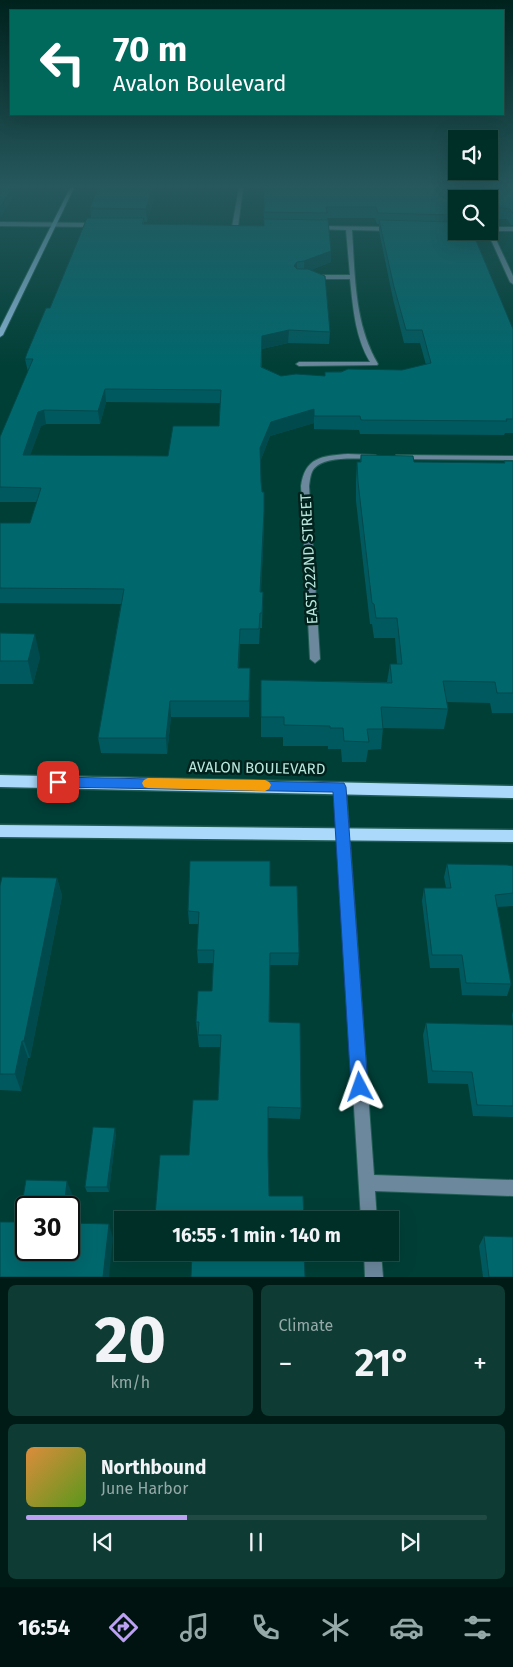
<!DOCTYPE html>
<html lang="en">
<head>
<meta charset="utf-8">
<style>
  body { margin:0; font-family:"Fira Sans",sans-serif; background:#0e3b34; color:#f1f3f6; height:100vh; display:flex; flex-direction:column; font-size:19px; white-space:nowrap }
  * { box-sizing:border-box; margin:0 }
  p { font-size:16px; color:#95a9a8 }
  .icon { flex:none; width:28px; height:28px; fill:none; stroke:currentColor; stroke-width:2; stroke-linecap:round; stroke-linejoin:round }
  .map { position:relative; height:1277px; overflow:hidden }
  .panel { display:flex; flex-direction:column; gap:8px; padding:8px; background:#001a16; flex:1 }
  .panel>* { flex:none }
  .banner { position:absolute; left:10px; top:10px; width:494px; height:105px; border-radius:0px; box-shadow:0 5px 20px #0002,0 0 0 1px #224a45; background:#00695c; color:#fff; overflow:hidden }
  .fabs { position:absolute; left:448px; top:130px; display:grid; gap:10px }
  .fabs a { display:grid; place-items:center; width:50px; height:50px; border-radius:0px; background:#002f28; box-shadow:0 5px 20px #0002,0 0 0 1px #224a45; font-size:25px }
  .speed { position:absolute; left:15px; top:1196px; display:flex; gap:10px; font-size:25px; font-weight:700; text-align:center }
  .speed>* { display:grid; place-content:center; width:65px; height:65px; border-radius:50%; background:#002f28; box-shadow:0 5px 20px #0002,0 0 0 1px #224a45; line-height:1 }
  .speed .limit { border:2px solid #111; border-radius:8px; background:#fff; color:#111 }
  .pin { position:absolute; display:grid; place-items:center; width:42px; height:42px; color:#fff; margin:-21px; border-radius:10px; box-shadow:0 2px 8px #0006 }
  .me { position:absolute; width:55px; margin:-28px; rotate:356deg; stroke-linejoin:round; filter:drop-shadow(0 0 4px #0008) }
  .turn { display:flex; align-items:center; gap:18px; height:105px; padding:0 20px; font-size:22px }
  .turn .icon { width:65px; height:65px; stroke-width:2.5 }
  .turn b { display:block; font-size:35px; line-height:42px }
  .big { font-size:38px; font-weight:700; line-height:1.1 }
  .panel .widget { flex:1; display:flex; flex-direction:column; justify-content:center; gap:8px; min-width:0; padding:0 18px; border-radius:8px; background:#0e3b34 }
  .panel .dial { align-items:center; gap:0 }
  .dial b { font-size:65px; line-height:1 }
  .song { display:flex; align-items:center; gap:15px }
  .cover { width:60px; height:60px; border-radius:8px; background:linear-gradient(135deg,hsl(30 70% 55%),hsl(90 70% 35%)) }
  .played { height:5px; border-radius:2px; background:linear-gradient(90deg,#bca0f2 35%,#224a45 35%) }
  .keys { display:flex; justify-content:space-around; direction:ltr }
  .heat { display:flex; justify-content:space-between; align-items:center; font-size:28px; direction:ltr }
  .panel .tiles { flex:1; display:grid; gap:8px; grid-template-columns:1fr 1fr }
  .widget:last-child { grid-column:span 2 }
  .trip { position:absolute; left:114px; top:1211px; width:285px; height:50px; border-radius:0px; background:#002f28; box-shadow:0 5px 20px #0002,0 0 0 1px #224a45; font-weight:700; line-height:50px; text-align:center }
  .dock { display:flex; height:80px; justify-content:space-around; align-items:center; background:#001310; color:#95a9a8 }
  .dock .icon { width:35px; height:35px }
  .dock .selected { color:#bca0f2 }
  .dock b { font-size:22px; color:#f1f3f6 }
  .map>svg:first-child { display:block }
</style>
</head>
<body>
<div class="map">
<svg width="513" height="1277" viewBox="0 0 513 1277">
  <rect width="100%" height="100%" fill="#003f36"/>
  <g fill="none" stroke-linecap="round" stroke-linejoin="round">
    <defs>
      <g id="minor">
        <path d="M 239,188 L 243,188 L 238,227 L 235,229 L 232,227 Z"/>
        <path d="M 0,222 L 96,223 L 99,225 L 96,227 L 0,226 Z"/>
        <path d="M 316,226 L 391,227 L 394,229 L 391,231 L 352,230 C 355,274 354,324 378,364 L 377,365 L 299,366 L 296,364 L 299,362 L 370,362 C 355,337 353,307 350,279 L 312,279 L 309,277 L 312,275 L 350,275 L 346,230 L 314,229 L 314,227 Z"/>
        <path d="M 489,227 L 513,227 L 513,231 L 492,231 L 513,276 L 513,284 L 510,282 L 487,231 L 489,231 Z"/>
        <path d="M 348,454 L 375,455 L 379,457 L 375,459 C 359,459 323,455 313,470 C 310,475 310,481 309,486 L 320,659 L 315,663 L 310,659 L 301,486 C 305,457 322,456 348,454 Z"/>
        <path d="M 396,455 L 513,456 L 513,460 L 399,459 L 395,457 Z"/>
        <path d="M 340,782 L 344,784 L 346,787 L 374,1175 L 513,1180 L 513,1196 L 375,1191 L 377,1220 L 361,1220 L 334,787 L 336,784 Z"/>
        <path d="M 364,1252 L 381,1252 L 383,1277 L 365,1277 Z"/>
      </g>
      <path id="secondary" d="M 70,188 L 74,188 L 3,335 L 0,337 L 0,328 Z"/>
      <g id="primary">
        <path d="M 0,775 L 513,786 L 513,798 L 0,787 Z"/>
        <path d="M 0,825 L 513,830 L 513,842 L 0,837 Z"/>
      </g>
    </defs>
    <use href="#minor" stroke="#215d54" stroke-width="2"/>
    <use href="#secondary" stroke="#215d54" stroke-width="2"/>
    <use href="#primary" stroke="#215d54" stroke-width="3"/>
    <use href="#minor" fill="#6c889d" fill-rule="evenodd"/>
    <use href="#secondary" fill="#89b7d8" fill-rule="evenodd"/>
    <use href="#primary" fill="#abd9fc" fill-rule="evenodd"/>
  </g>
  <g fill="#00595e" fill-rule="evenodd">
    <path d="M 98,188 L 157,188 L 147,222 L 144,222 L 144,224 L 264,226 L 264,188 L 513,188 L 513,225 L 511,225 L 507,219 L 489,219 L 489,199 L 456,199 L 456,231 L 513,329 L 513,433 L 505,433 L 504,435 L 360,434 L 359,430 L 314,429 L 314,423 L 270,436 L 260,462 L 261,482 L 264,526 L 261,592 L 263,592 L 262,628 L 260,628 L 259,644 L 240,644 L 239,668 L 250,668 L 249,717 L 171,717 L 167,754 L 101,753 L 98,738 L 121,604 L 0,603 L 0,523 L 30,523 L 37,502 L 0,502 L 0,437 L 28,372 L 25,359 L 50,308 L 91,218 L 90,208 ZM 327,218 L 375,218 L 377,224 L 379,224 L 379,231 L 393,299 L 404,343 L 420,343 L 426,365 L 402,370 L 325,372 L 325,376 L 281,376 L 262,367 L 262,349 L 288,343 L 329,344 L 330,332 L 311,270 L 331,262 L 331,251 ZM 106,402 L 220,403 L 219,426 L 168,456 L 30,455 L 41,426 L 46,424 L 100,424 Z"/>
    <path d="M 361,455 L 414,462 L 504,463 L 504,461 L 513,461 L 513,713 L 492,713 L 490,703 L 447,702 L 448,709 L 444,729 L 383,728 L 381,749 L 368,750 L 366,762 L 342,762 L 341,749 L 328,749 L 328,746 L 283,746 L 283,737 L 261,737 L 261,680 L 387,682 L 390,664 L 397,664 L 395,638 L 374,638 L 372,624 L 370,624 L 356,501 L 356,481 L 357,462 L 360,462 Z"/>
    <path d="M 0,633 L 40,657 L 33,684 L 0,684 Z"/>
    <path d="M 447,864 L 513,866 L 513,906 L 497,907 L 511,984 L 507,996 L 462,995 L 459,968 L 430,968 L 422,901 L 424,888 L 446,888 L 444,877 Z"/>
    <path d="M 57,878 L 62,896 L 30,1058 L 28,1058 L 21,1091 L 0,1090 L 0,886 Z"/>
    <path d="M 270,886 L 299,953 L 298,965 L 270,965 L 269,1022 L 301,1108 L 300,1119 L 268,1118 L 268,1156 L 269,1196 L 304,1220 L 156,1220 L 155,1216 L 189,1155 L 218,1100 L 220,1047 L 199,1047 L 196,1022 L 212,991 L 213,963 L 198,963 L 197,950 L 199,924 L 189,924 L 188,911 Z"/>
    <path d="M 513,1011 L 513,1023 L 512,1015 Z"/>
    <path d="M 426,1023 L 513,1025 L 513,1117 L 473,1116 L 468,1084 L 428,1083 L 423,1035 Z"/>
    <path d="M 116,1133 L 109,1192 L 87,1192 L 85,1187 Z"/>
    <path d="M 484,1236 L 513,1277 L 483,1277 L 479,1246 Z"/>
  </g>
  <g fill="#00494c">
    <path d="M 12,188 L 19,188 L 0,219 L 0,207 Z"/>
    <path d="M 152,188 L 157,188 L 147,222 L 146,209 Z"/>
    <path d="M 331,251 L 331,262 L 304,273 L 304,261 Z"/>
    <path d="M 297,262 L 297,273 L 294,266 Z"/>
    <path d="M 289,330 L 288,343 L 262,349 L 261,380 L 262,336 Z"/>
    <path d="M 105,389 L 106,402 L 100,424 L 98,411 Z"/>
    <path d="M 314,409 L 314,423 L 270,436 L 260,462 L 260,448 L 271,422 Z"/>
    <path d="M 44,410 L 46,424 L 41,426 L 25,469 L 23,455 L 38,412 Z"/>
    <path d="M 264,511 L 264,526 L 260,607 L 260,592 Z"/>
    <path d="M 240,629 L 240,644 L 238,684 L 238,668 Z"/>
    <path d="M 35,634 L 40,657 L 33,684 L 28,661 Z"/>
    <path d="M 170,701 L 171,717 L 167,754 L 166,738 Z"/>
    <path d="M 57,878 L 62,896 L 30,1058 L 24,1041 Z"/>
    <path d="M 22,1041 L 28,1058 L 21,1091 L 15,1074 Z"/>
    <path d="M 115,1128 L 116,1133 L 109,1192 L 107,1187 Z"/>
    <path d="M 67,1181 L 73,1196 L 69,1223 L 69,1208 L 64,1208 Z"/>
    <path d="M 109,1224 L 113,1238 L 109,1277 L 103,1277 Z"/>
  </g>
  <g fill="#00686d" stroke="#00494c" fill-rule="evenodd">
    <path d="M 0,188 L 12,188 L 0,207 Z"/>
    <path d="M 98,188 L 152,188 L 146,209 L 90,208 Z"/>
    <path d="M 264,188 L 513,188 L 513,214 L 509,208 L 489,208 L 489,199 L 456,199 L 456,215 L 378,213 L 376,207 L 326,207 L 327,213 L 264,212 Z"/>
    <path d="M 87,218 L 144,218 L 142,224 L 264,226 L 264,219 L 328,220 L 331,251 L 304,261 L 297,262 L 294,266 L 297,269 L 308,269 L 325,276 L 330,332 L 289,330 L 262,336 L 261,367 L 281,376 L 296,374 L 325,376 L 325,372 L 341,372 L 348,369 L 402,370 L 431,363 L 422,330 L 406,330 L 394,287 L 379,220 L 456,222 L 456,231 L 472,231 L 513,329 L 513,419 L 506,419 L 507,421 L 361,420 L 360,416 L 314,416 L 314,409 L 271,422 L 260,448 L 261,482 L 262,492 L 264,492 L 264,511 L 260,592 L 263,592 L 262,613 L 260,613 L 259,629 L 240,629 L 238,668 L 250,668 L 249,701 L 170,701 L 166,738 L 98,738 L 124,589 L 0,588 L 0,523 L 30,523 L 41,488 L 0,487 L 0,437 L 33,359 L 25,359 L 27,353 L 46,308 L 50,308 ZM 105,389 L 221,390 L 219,426 L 173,426 L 168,456 L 23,455 L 38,412 L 44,410 L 98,411 Z"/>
    <path d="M 361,455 L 413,456 L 414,462 L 505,463 L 504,461 L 513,461 L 513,693 L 497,693 L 495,682 L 443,681 L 448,709 L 381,707 L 383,729 L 367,729 L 369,742 L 344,741 L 343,728 L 330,728 L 330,726 L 284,725 L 284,717 L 261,717 L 261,680 L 392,683 L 390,664 L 402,664 L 397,618 L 376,618 L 374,604 L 372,603 L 358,482 L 357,462 L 361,462 Z"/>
    <path d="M 0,633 L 35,634 L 28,661 L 0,661 Z"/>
    <path d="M 190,861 L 270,861 L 270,886 L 297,886 L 299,953 L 270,953 L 269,1022 L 300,1023 L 301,1108 L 268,1107 L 268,1156 L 269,1196 L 303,1196 L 304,1220 L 189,1220 L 189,1217 L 155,1216 L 160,1155 L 189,1155 L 193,1100 L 218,1100 L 221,1035 L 198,1035 L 199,1022 L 196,1022 L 198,991 L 212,991 L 214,950 L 197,950 L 199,912 L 188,911 Z"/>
    <path d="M 447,864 L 507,865 L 513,866 L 513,893 L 495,895 L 511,984 L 466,983 L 462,955 L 432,955 L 424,888 L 451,888 Z"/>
    <path d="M 2,877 L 57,878 L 24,1041 L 22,1041 L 15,1074 L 0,1074 L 0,886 Z"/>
    <path d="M 426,1023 L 513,1025 L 513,1106 L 477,1105 L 472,1072 L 432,1071 Z"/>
    <path d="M 93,1127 L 115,1128 L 107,1187 L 85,1187 Z"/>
    <path d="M 26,1180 L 67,1181 L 64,1208 L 26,1208 L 26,1250 L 69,1250 L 69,1223 L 109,1224 L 103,1277 L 0,1277 L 0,1222 L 19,1222 Z"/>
    <path d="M 484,1236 L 513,1237 L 513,1277 L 489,1277 Z"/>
    <path d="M 192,1252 L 304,1252 L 305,1277 L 191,1277 Z"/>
  </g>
  <linearGradient id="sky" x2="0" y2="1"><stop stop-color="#00231e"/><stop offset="0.51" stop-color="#26585d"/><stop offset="1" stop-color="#26585d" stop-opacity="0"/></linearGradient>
  <rect width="513" height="366" fill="url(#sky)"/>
  <path fill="#1a73e8" stroke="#114b97" d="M 58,777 L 344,783 L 346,787 L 368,1087 L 366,1093 L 360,1095 L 354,1093 L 351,1087 L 333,792 L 58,787 L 54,786 L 52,782 L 54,778 Z"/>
  <path fill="#f59e0b" d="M 148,778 L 265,780 L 269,782 L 271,785 L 269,789 L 265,791 L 148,788 L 144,787 L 142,783 L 144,780 Z"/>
  <g text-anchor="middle" stroke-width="5" stroke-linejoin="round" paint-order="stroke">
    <g font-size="15" fill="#bae8df" stroke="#01221d">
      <text transform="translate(309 559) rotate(-93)" y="5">EAST 222ND STREET</text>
      <text transform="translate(257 768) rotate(1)" y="5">AVALON BOULEVARD</text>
    </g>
  </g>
</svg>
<div class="fabs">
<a><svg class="icon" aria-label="sound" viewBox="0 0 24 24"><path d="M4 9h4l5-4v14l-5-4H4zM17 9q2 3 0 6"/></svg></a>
<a><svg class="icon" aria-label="search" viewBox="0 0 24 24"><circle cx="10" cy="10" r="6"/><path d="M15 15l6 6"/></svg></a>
</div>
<div class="speed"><div class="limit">30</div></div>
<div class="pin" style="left:58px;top:782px;background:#d93025"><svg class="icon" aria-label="arrive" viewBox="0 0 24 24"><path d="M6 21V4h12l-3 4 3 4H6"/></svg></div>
<svg class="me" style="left:360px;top:1087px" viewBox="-20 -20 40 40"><path d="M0-17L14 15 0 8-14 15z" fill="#1a73e8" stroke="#fff" stroke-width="4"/></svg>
<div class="trip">16:55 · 1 min · 140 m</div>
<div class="banner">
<div class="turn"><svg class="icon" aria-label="left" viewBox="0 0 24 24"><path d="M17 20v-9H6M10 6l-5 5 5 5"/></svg><div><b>70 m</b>Avalon Boulevard</div></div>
</div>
</div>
<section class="panel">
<div class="tiles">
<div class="widget dial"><b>20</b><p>km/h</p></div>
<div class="widget"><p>Climate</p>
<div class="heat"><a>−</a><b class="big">21°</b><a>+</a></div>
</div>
<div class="widget">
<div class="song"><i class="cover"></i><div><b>Northbound</b><p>June Harbor</p></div></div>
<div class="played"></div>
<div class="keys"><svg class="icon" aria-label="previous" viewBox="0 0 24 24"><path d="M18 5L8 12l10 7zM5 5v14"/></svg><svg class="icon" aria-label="pause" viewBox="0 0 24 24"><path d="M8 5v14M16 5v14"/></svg><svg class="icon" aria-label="next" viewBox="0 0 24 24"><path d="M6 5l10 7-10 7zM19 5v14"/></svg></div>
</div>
</div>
</section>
<nav class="dock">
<b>16:54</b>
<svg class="icon selected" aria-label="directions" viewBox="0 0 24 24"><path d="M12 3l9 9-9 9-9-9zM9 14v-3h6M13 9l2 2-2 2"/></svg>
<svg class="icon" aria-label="music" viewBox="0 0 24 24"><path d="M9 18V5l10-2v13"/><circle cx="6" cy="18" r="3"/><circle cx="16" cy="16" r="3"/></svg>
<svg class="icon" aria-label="phone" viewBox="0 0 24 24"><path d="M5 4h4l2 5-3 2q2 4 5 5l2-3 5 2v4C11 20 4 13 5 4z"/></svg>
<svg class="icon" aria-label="climate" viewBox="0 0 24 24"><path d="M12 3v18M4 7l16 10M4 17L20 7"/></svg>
<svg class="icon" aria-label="car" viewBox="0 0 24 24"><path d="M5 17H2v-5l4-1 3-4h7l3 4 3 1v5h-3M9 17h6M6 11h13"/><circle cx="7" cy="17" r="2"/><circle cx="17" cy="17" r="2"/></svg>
<svg class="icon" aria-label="filters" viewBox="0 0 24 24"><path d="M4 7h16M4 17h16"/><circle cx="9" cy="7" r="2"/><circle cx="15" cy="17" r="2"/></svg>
</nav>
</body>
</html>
